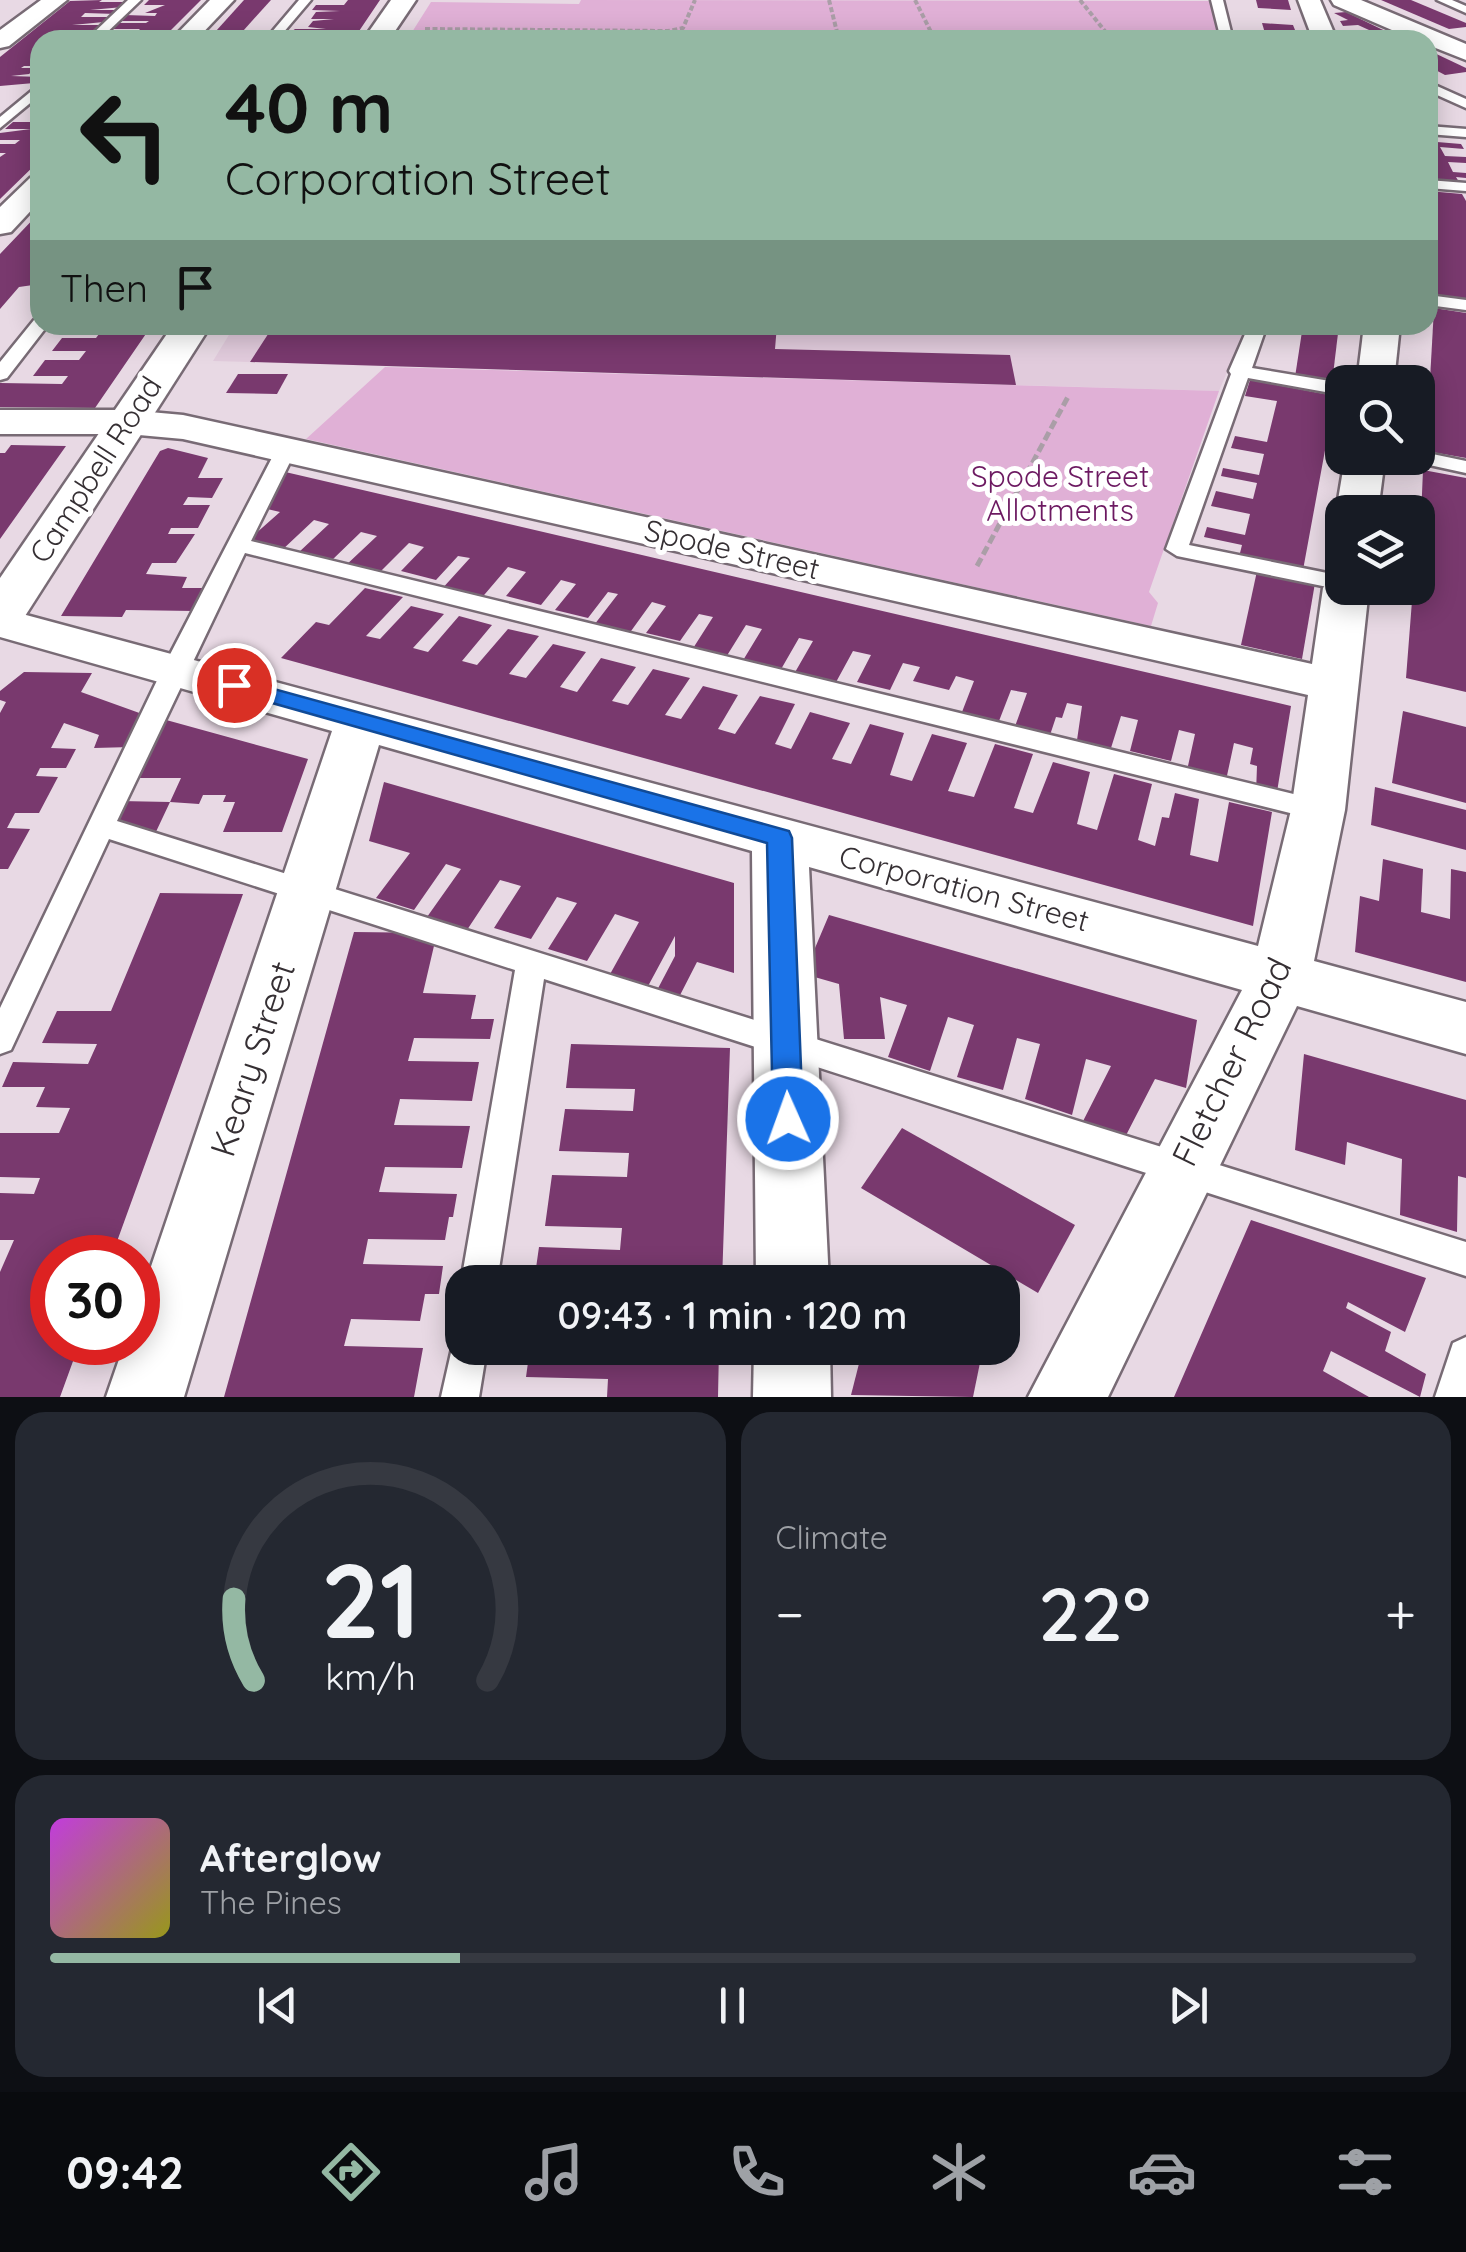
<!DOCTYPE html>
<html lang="en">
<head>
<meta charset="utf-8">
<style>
  body { margin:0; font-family:Quicksand,sans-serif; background:#242831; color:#f1f3f6; height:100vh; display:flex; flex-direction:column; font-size:38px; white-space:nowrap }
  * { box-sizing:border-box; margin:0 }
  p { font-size:32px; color:#9ea1a6 }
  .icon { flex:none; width:55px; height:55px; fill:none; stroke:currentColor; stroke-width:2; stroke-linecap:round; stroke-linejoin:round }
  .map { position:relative; height:1397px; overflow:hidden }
  .panel { display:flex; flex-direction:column; gap:15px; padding:15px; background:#0d0f14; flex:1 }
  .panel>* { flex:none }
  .banner { position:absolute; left:30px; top:30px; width:1408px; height:305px; border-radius:30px; box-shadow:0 5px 25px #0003; background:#94b8a3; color:#111; overflow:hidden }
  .controls { position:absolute; left:1325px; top:365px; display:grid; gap:20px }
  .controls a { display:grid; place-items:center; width:110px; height:110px; border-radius:20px; background:#171b24; box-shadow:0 5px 25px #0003; font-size:50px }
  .speed { position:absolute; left:30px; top:1235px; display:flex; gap:20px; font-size:50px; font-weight:700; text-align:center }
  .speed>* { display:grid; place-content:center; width:130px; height:130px; border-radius:50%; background:#171b24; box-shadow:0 5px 25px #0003; line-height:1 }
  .speed .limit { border:15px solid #d22; background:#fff; color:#111 }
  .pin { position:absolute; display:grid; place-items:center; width:85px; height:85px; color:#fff; margin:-42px; border:5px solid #fff; border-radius:50%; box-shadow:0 2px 10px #0007 }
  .me { position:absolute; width:110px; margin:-55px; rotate:358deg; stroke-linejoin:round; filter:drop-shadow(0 0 8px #0008) }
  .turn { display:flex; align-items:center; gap:35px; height:210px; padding:0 30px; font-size:45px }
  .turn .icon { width:130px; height:130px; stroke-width:2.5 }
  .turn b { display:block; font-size:70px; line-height:85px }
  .then { display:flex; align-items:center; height:95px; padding:0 30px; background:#0003; gap:20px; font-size:38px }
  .big { font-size:75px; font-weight:600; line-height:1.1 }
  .panel .tile { flex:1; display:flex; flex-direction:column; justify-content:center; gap:15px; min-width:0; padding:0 35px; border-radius:30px; background:#242831 }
  .panel .dial { align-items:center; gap:0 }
  .dial svg { height:260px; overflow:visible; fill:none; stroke:#363941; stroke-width:7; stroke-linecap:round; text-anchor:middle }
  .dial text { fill:#f1f3f6; stroke:none }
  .song { display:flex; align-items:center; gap:30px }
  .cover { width:120px; height:120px; border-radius:15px; background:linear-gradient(135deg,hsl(290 70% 55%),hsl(60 70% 35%)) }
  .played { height:10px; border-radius:5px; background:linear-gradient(90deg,#94b8a3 30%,#363941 30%) }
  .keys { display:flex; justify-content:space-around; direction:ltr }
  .heat { display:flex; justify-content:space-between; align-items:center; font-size:55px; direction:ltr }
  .panel .tiles { flex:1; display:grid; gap:15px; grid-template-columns:1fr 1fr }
  .tile:last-child { grid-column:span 2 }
  .trip { position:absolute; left:445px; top:1265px; width:575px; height:100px; border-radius:30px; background:#171b24; box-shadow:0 5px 25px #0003; font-weight:600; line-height:100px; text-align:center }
  .tabs { display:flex; height:160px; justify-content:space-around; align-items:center; background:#090b0e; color:#9ea1a6 }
  .tabs .icon { width:70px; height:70px }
  .tabs .current { color:#94b8a3 }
  .tabs b { font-size:45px; color:#f1f3f6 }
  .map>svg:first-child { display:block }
</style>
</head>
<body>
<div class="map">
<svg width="1466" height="1397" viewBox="0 0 1466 1397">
  <rect width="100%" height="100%" fill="#e8d9e4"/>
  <path fill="#e1cbdc" d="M 235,325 L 1247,325 L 1219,391 L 213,361 Z"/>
  <g fill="#e0b0d6">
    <path d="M 581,0 L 1211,1 L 1221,40 L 407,40 L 431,2 L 579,4 Z"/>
    <path d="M 385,367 L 1219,391 L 1149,592 L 1158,603 L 1151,626 L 306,439 Z"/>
  </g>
  <g fill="#79396e">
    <path d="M 102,0 L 99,2 L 128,2 L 123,7 L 90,10 L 120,10 L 116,14 L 85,13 L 81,17 L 109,17 L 104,22 L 72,25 L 101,25 L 95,30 L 62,33 L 91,33 L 86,38 L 40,40 L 40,56 L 33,58 L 40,58 L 40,66 L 24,66 L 21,68 L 36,68 L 29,74 L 11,76 L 40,77 L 34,83 L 0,86 L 0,57 L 70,1 Z"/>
    <path d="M 149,0 L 201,0 L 161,40 L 102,38 L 110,31 L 138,31 L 140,29 L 111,29 L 118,23 L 146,23 L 149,21 L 119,21 L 125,15 L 155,16 L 157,13 L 145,13 L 165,5 L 144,5 Z"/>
    <path d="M 244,0 L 271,0 L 243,31 L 216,31 Z"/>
    <path d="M 348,0 L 380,0 L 353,40 L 279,40 L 295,29 L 326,29 L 308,27 L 313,21 L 334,19 L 311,19 L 316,12 L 340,11 L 312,10 L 316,5 L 344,5 Z"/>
    <path d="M 1256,0 L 1288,0 L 1291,10 L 1258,8 Z"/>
    <path d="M 1381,0 L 1411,0 L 1466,23 L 1466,27 L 1449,29 Z"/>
    <path d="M 1346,12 L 1381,29 L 1406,40 L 1360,40 L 1364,37 L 1353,32 L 1369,30 L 1358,25 L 1343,26 L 1340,21 L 1348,20 L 1334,13 Z"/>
    <path d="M 1262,23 L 1293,25 L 1299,40 L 1267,40 Z"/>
    <path d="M 1428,50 L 1466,68 L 1466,72 L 1445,75 L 1428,66 Z"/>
    <path d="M 13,122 L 40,122 L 40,160 L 0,199 L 0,157 L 6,153 L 0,153 L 0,144 L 15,144 L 20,140 L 0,140 L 0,133 L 31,129 L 5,129 Z"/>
    <path d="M 1428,136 L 1434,137 L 1437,142 L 1461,144 L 1464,149 L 1440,147 L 1445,156 L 1466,157 L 1466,163 L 1448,162 L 1453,172 L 1466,173 L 1466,178 L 1456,177 L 1459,182 L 1428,180 Z"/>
    <path d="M 1428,191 L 1462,194 L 1466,201 L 1466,302 L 1433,298 L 1428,256 Z"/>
    <path d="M 40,212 L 40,268 L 31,273 L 40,273 L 40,284 L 19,287 L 0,309 L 0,254 Z"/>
    <path d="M 1434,308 L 1466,313 L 1466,458 L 1426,451 Z"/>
    <path d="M 72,325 L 152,325 L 95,408 L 0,407 L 0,383 L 62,384 L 68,376 L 33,376 L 45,360 L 79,360 L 86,351 L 52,351 L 62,338 L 96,338 L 102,330 L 69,329 Z"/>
    <path d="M 274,325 L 777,325 L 775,349 L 1010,355 L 1016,385 L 250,362 Z"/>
    <path d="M 965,325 L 1079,325 L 1080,331 L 964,328 Z"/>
    <path d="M 1303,325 L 1339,325 L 1332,383 L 1295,377 Z"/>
    <path d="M 238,374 L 288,374 L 277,394 L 226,393 Z"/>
    <path d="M 1250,380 L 1335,396 L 1303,570 L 1239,557 L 1242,545 L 1204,537 L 1207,527 L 1245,535 L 1250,514 L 1211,506 L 1216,491 L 1253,499 L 1257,483 L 1221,476 L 1223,468 L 1259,475 L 1264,454 L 1231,448 L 1235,436 L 1267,442 L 1277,401 L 1245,396 Z"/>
    <path d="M 11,445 L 66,446 L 0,539 L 0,453 L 5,453 Z"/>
    <path d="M 168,448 L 208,458 L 198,478 L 223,478 L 212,498 L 188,497 L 183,505 L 210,505 L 198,528 L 171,528 L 168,534 L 195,534 L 176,563 L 152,563 L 146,574 L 187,577 L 182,588 L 205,588 L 194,611 L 126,610 L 122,617 L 61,616 L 160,451 Z"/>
    <path d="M 1423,470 L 1466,478 L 1466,692 L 1406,678 L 1413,588 L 1418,588 Z"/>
    <path d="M 281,471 L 1291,706 L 1276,798 L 1256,793 L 1257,766 L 1250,764 L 1253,748 L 1234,743 L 1225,785 L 1186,775 L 1195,734 L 1179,730 L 1171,761 L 1130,751 L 1138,720 L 1121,716 L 1111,748 L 1077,740 L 1082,706 L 1067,703 L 1062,718 L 1056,717 L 1048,741 L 1013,732 L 1027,693 L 1011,690 L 999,721 L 962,712 L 974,681 L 956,676 L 949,690 L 913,681 L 920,667 L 903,663 L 890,690 L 857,682 L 871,655 L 853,651 L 835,684 L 794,674 L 813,641 L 799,638 L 780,671 L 742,662 L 762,629 L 746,625 L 723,662 L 690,653 L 713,617 L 699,614 L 680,641 L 646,633 L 666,606 L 652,602 L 626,638 L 591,629 L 618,594 L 608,592 L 588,618 L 555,610 L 576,584 L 561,580 L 541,605 L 506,596 L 526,572 L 508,567 L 479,601 L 440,591 L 470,558 L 458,556 L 436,580 L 401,571 L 424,547 L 409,543 L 377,575 L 344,567 L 377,536 L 361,532 L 331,561 L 298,553 L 329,524 L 314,520 L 281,551 L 246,542 L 280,512 L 263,508 Z"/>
    <path d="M 1257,571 L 1315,583 L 1302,659 L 1241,645 Z"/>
    <path d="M 365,588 L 403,597 L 366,636 L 380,639 L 411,606 L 444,614 L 413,648 L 428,652 L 459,616 L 492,625 L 462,661 L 477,665 L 508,629 L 539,636 L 509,674 L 526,678 L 553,644 L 586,652 L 560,687 L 577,692 L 601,658 L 636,667 L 612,701 L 628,705 L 653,669 L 690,678 L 665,715 L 681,719 L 703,686 L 738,695 L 718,729 L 735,734 L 760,696 L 795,704 L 775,744 L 791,749 L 810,712 L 850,723 L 832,759 L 851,764 L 870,724 L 904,733 L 890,775 L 912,781 L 932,734 L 967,743 L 948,791 L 974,797 L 995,744 L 1033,754 L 1014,808 L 1033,813 L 1053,762 L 1090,772 L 1077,824 L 1097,830 L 1114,774 L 1152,784 L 1138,840 L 1155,846 L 1162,817 L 1169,818 L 1175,793 L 1199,799 L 1190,855 L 1218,862 L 1229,802 L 1272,812 L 1253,926 L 281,658 L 316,622 L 329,625 Z"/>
    <path d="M 24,672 L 92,673 L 81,692 L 145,715 L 131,747 L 94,748 L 99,735 L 64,723 L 51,748 L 76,749 L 66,768 L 40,768 L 36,776 L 58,777 L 39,813 L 15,813 L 7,828 L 30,829 L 8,869 L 0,869 L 0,713 L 6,702 L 0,700 L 0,691 Z"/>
    <path d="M 1403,711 L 1466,727 L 1466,803 L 1392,783 Z"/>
    <path d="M 159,718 L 308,759 L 282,832 L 223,832 L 235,802 L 223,802 L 226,795 L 203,795 L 199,804 L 170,802 L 154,836 L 103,834 L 120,801 L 170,802 L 181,778 L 131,778 Z"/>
    <path d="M 384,782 L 734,883 L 734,973 L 697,962 L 676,1003 L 654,996 L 675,956 L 675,936 L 647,988 L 609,976 L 639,922 L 615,914 L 587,961 L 548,949 L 577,903 L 557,897 L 531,939 L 494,928 L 521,886 L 500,880 L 467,930 L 427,917 L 461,869 L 446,864 L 414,910 L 376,898 L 410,853 L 369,841 Z"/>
    <path d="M 1375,787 L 1466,810 L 1466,850 L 1371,825 Z"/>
    <path d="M 1383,859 L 1423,869 L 1421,912 L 1450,919 L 1451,869 L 1466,872 L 1466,982 L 1355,952 L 1360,896 L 1379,901 Z"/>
    <path d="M 160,893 L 243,894 L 111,1258 L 52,1258 L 52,1342 L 80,1342 L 60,1397 L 0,1397 L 0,1272 L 14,1240 L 0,1240 L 0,1193 L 34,1194 L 40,1178 L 0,1177 L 0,1133 L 59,1133 L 70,1108 L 36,1107 L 45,1087 L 2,1087 L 13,1062 L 88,1064 L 97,1044 L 42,1043 L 57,1011 L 111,1011 Z"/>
    <path d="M 829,915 L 1197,1020 L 1186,1088 L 1155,1079 L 1121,1145 L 1077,1133 L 1111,1066 L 1086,1059 L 1072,1115 L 1025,1099 L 1040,1044 L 1017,1038 L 1003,1090 L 957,1077 L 974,1025 L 948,1017 L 930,1071 L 888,1057 L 907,1005 L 880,997 L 885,1039 L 844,1039 L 839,984 L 804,974 Z"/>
    <path d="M 354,932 L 437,933 L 423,993 L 476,995 L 471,1019 L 494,1019 L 490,1039 L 414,1038 L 408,1061 L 479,1062 L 472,1101 L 400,1099 L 394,1125 L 470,1126 L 462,1168 L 385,1167 L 379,1192 L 457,1194 L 453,1217 L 449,1217 L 445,1240 L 368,1239 L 363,1264 L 443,1266 L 439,1294 L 425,1294 L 420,1321 L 351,1319 L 344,1346 L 423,1348 L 414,1397 L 224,1397 Z"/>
    <path d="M 571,1044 L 730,1048 L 722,1282 L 534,1282 L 539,1247 L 620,1250 L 622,1228 L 545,1226 L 552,1175 L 627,1177 L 629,1153 L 559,1151 L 565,1109 L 633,1111 L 635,1089 L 566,1088 Z"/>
    <path d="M 1304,1054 L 1466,1100 L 1466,1178 L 1458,1176 L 1457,1232 L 1400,1215 L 1402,1159 L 1347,1142 L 1345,1165 L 1295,1150 Z"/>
    <path d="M 902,1128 L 1075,1225 L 1038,1293 L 861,1188 Z"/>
    <path d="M 1251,1220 L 1426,1278 L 1405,1332 L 1348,1302 L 1346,1308 L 1391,1332 L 1385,1351 L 1426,1374 L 1420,1397 L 1331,1351 L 1323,1371 L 1369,1397 L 1174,1397 Z"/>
    <path d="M 530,1348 L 719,1348 L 718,1397 L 607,1397 L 608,1379 L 526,1377 Z"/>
    <path d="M 863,1348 L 983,1348 L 973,1397 L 851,1395 Z"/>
  </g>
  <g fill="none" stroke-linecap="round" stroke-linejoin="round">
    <defs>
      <g id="service">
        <path d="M 128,0 L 141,0 L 99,40 L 86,40 Z"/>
        <path d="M 299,0 L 311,0 L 277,40 L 265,40 Z"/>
        <path d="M 1211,0 L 1223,0 L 1233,40 L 1221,40 Z"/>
        <path d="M 1437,0 L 1452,0 L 1466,6 L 1466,13 Z"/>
        <path d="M 1428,82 L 1466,99 L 1466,108 L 1428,91 Z"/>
        <path d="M 40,84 L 40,95 L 0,128 L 0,117 Z"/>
        <path d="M 1428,126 L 1466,129 L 1466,137 L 1428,134 Z"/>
        <path d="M 1428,180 L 1466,183 L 1466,191 L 1428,188 Z"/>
        <path d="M 1428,295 L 1466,300 L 1466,310 L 1428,305 Z"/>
        <path d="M 40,319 L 40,325 L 48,325 L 7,378 L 0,380 L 0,362 L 34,320 Z"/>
        <path d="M 1249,325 L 1267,325 L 1252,368 L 1342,383 L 1342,395 L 1248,378 L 1189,545 L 1342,576 L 1342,588 L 1350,588 L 1342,590 L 1177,556 L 1166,549 L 1231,374 L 1229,371 Z"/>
        <path d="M 286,444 L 296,450 L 251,541 L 1318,800 L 1328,803 L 1332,810 L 1328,817 L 1318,820 L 245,553 L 117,821 L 1466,1242 L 1466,1276 L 544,979 L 497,1282 L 462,1282 L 462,1286 L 461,1282 L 515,970 L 109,839 L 11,1050 L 0,1054 L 0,1008 L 163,668 L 276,450 Z"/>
        <path d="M 1418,451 L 1466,461 L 1466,473 L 1411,461 L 1408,458 L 1418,458 Z"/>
        <path d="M 462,1331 L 462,1348 L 487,1348 L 479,1397 L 441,1397 L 455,1335 Z"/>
        <path d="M 1466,1337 L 1466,1397 L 1435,1397 L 1453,1343 Z"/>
      </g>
      <g id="minor">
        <path d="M 41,0 L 67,0 L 9,46 L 0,48 L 0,30 Z"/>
        <path d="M 210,0 L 234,0 L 196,40 L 171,40 Z"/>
        <path d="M 1298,0 L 1320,0 L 1337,40 L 1313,40 Z"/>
        <path d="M 1331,0 L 1361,0 L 1466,44 L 1466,60 L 1428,45 L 1428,40 L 1415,40 L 1334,5 Z"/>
        <path d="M 40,175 L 40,201 L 11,232 L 0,234 L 0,207 L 30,178 Z"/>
        <path d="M 1364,325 L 1400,325 L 1394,382 L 1357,382 Z"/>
        <path d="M 0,410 L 128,410 L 183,415 L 1312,664 L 1323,588 L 1330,578 L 1342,575 L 1342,588 L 1369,588 L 1345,810 L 1314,961 L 1466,1002 L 1466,1054 L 1297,1006 L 1108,1397 L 1028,1397 L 1242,990 L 809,867 L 829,1282 L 756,1282 L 752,851 L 379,745 L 184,1397 L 106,1397 L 125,1342 L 138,1342 L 138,1305 L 332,731 L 0,637 L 0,608 L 1258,946 L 1291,810 L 1308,695 L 183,439 L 128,434 L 0,434 Z"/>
        <path d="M 1345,458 L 1385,458 L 1378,512 L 1342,512 L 1342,521 L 1336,512 Z"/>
        <path d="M 754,1348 L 830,1348 L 831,1397 L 753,1397 Z"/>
      </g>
      <g id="primary">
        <path d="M 391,0 L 416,0 L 389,40 L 363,40 Z"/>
        <path d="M 173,325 L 211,325 L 18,627 L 0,632 L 0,578 Z"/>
      </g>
    </defs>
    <use href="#service" stroke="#786b75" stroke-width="5"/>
    <use href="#minor" stroke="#786b75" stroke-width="5"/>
    <use href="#primary" stroke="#786b75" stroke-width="5"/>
    <g stroke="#aa9ea7" stroke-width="4" stroke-dasharray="5 2.5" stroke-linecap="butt">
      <path d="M 829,0 L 839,40"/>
      <path d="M 915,0 L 935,40"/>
      <path d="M 1080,0 L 1112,40"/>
      <path d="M 425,29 L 668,31 L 683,28 L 695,0"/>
    </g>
    <path stroke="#aa9ea7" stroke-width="5" stroke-dasharray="9 4" stroke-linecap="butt" d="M 977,566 L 1069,395"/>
    <use href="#service" fill="#fff" fill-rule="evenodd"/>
    <use href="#minor" fill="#fff" fill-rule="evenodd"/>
    <use href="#primary" fill="#fff" fill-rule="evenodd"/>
  </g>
  <path fill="#1a73e8" stroke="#114b97" stroke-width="2.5" d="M 234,678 L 789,831 L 792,838 L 803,1119 L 798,1128 L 788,1132 L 777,1128 L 773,1119 L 767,843 L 226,690 L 223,685 L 226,680 Z"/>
  <g text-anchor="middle" stroke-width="10" stroke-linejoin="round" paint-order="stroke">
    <g font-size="30" fill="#352f33" stroke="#fff">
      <text transform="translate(96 470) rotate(-57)" y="10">Campbell Road</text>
      <text transform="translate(732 550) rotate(13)" y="10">Spode Street</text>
      <text transform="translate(964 889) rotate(15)" y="10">Corporation Street</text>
    </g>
    <g font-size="30" fill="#6c1961" stroke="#fff">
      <text x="1060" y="487">Spode Street<tspan x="1060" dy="34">Allotments</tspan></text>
    </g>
    <g font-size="35" fill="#352f33" stroke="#fff">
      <text transform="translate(253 1059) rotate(-72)" y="12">Keary Street</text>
      <text transform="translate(1232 1062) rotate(-64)" y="12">Fletcher Road</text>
    </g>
  </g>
</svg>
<div class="controls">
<a><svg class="icon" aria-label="search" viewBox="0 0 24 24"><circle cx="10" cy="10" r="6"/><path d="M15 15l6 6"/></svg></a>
<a><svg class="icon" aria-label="layers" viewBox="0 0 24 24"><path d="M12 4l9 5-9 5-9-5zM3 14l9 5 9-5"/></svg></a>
</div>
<div class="speed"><div class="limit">30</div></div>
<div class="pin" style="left:234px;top:685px;background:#d93025"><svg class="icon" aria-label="arrive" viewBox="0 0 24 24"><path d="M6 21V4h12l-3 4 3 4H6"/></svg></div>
<svg class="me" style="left:788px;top:1119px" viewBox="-20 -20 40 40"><circle r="17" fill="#1a73e8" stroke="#fff" stroke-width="3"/><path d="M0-11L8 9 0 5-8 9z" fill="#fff"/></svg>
<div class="trip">09:43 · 1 min · 120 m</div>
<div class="banner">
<div class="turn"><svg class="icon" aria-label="left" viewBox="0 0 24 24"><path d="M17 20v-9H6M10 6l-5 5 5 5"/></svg><div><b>40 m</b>Corporation Street</div></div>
<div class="then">Then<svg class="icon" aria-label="arrive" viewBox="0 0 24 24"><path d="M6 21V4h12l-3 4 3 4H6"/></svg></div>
</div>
</div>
<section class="panel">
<div class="tiles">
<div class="tile dial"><svg viewBox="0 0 100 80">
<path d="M14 69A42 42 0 1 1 86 69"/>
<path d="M14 69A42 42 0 0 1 8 44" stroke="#94b8a3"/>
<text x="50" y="56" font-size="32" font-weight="700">21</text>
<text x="50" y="72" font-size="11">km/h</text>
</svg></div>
<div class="tile"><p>Climate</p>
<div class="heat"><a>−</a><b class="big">22°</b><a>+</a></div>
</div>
<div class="tile">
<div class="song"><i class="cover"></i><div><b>Afterglow</b><p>The Pines</p></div></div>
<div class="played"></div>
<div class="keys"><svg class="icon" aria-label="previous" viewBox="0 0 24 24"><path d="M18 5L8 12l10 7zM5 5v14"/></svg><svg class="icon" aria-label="pause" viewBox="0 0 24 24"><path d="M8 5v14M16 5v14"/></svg><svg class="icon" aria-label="next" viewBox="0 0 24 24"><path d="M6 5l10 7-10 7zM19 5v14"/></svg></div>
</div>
</div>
</section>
<nav class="tabs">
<b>09:42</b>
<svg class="icon current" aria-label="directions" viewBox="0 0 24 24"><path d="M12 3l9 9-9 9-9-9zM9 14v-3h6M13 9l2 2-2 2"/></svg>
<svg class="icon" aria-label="music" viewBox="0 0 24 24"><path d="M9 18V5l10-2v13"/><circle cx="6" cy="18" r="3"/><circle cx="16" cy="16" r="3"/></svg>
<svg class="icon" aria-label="phone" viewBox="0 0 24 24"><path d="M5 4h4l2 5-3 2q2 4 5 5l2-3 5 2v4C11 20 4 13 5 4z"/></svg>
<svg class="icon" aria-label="climate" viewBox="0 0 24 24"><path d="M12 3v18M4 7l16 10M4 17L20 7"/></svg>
<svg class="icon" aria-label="car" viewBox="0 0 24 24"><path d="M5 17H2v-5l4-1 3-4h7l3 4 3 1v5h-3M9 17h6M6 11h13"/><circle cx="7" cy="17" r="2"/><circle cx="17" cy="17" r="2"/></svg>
<svg class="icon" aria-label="filters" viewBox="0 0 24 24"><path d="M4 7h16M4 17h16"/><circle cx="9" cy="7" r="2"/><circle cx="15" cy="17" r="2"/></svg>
</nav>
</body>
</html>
